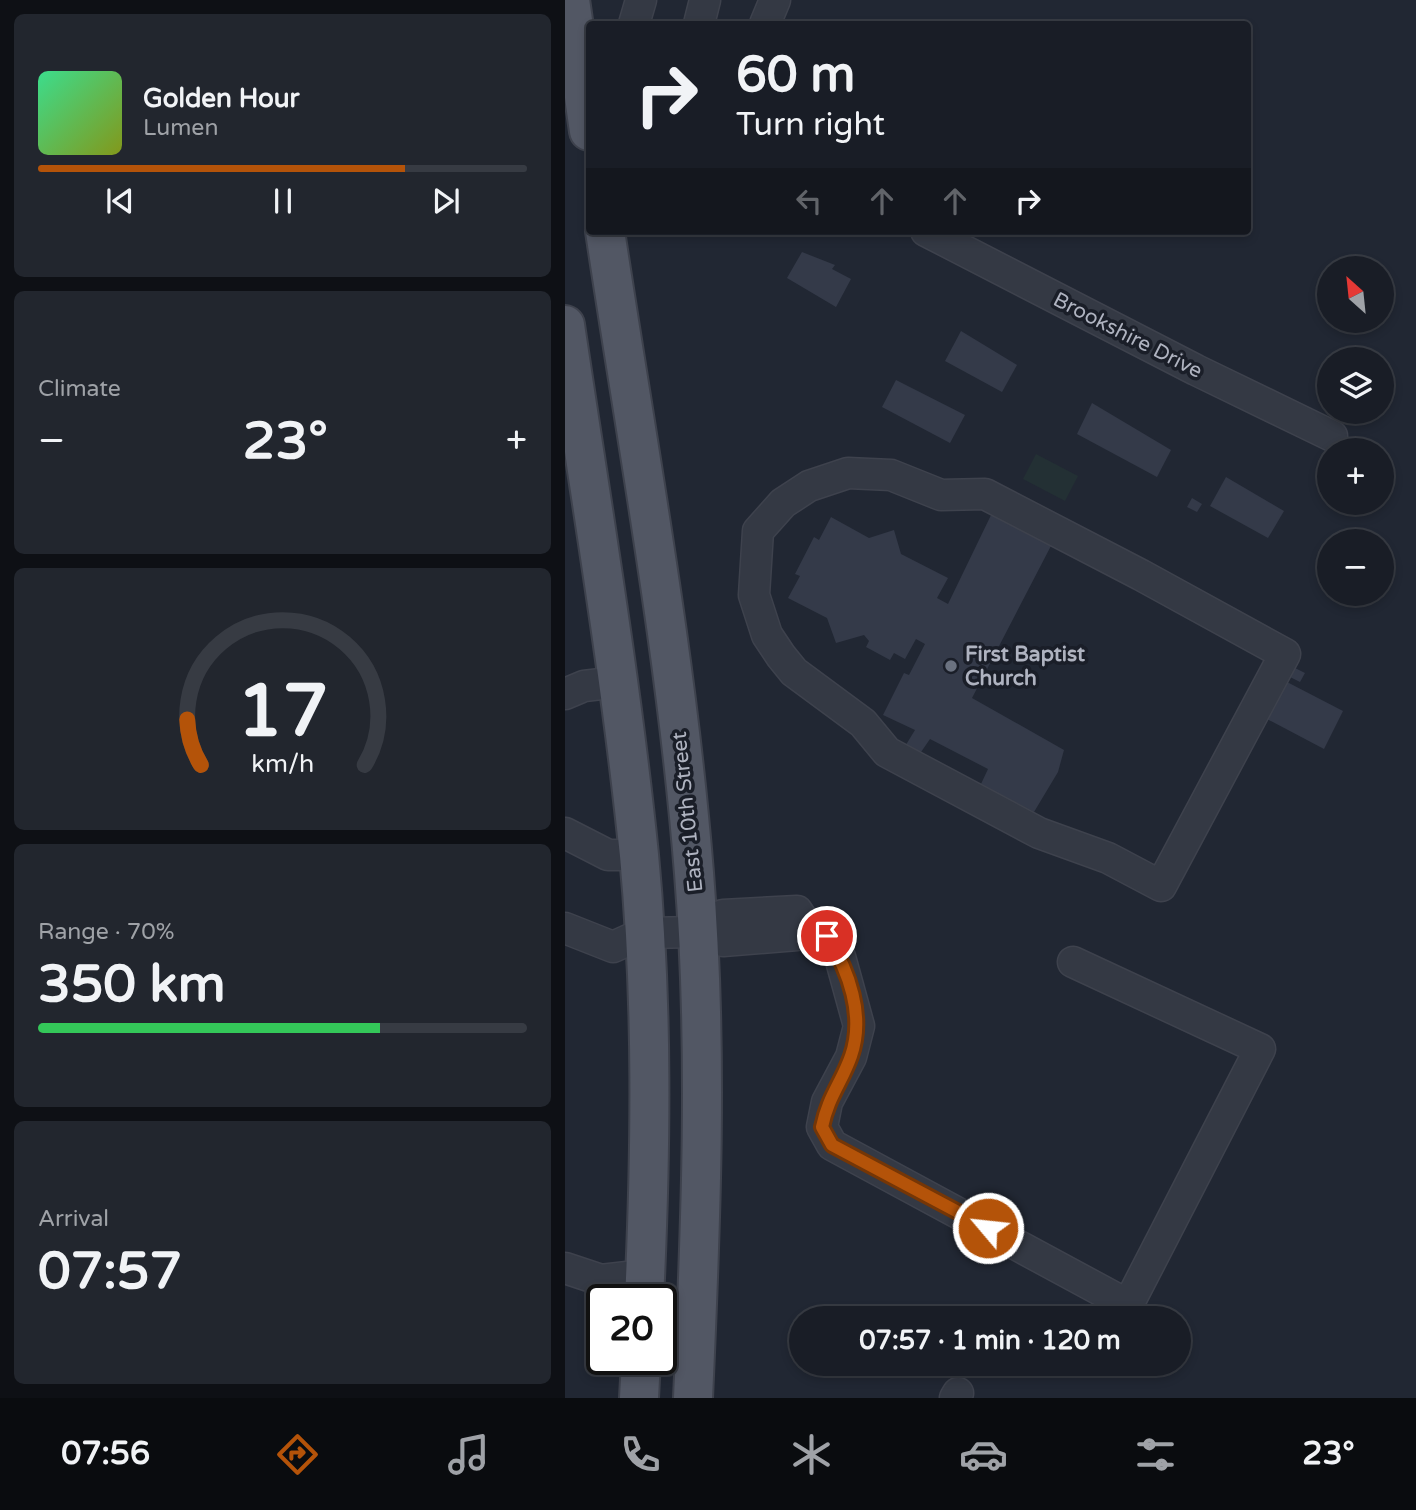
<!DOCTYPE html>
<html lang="en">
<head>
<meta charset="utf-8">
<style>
  body { margin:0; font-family:"Varela Round",sans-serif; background:#22262e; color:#f1f3f6; height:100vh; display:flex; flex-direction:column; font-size:26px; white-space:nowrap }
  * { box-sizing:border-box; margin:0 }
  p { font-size:23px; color:#9fa2a7 }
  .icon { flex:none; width:38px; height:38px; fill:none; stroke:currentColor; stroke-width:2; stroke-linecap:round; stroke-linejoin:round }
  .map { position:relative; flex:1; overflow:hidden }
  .drawer { display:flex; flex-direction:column; gap:14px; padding:14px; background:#0e1015; width:565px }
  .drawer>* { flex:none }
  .hud { position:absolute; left:21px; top:21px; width:665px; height:214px; border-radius:7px; box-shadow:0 4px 10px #0003,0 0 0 2px #373b43; background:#191d26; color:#f1f3f6; overflow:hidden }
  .needle { width:46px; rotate:333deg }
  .tools { position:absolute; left:752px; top:256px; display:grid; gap:14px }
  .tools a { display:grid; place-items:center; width:77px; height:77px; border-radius:50%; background:#191d26; box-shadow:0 4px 10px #0003,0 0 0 2px #373b43; font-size:35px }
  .speed { position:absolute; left:21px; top:1284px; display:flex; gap:14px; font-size:35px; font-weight:700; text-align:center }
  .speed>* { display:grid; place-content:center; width:91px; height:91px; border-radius:50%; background:#191d26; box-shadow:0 4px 10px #0003,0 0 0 2px #373b43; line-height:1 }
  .speed .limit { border:4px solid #111; border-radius:10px; background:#fff; color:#111 }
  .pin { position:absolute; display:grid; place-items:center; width:60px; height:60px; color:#fff; margin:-30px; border:4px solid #fff; border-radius:50%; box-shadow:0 2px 7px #0007 }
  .me { position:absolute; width:77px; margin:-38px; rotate:298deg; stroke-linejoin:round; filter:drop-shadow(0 0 5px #0008) }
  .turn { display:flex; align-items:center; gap:24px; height:147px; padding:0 35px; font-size:32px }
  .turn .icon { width:91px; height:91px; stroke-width:2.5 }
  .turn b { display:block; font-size:49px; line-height:60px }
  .lanes { display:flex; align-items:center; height:66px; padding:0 35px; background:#0003; justify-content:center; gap:35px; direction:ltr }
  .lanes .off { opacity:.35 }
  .big { font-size:52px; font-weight:800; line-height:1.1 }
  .drawer .widget { flex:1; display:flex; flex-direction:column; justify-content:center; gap:10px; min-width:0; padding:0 24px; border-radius:10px; background:#22262e }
  .drawer .dial { align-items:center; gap:0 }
  .dial svg { height:182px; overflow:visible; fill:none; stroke:#373b43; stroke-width:7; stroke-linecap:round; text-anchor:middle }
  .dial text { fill:#f1f3f6; stroke:none }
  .song { display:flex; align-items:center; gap:21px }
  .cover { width:84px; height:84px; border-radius:10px; background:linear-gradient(135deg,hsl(150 70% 55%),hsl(70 70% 35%)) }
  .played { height:7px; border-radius:4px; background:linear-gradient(90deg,#b45309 75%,#373b43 75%) }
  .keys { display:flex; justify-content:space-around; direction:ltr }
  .heat { display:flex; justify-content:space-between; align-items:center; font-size:38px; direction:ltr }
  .charge { height:10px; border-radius:5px; background:linear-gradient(90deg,#34c759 70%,#373b43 0) }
  .trip { position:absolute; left:224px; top:1306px; width:402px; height:70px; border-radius:35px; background:#191d26; box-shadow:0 4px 10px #0003,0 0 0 2px #373b43; font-weight:800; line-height:70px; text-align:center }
  .tabs { display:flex; height:112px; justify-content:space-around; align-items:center; background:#0a0c0f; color:#9fa2a7 }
  .tabs .icon { width:49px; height:49px }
  .tabs .active { color:#b45309 }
  .tabs b { font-size:32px; color:#f1f3f6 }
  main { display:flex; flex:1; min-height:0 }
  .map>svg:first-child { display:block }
</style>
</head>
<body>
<main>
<section class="drawer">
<div class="widget">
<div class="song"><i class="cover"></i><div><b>Golden Hour</b><p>Lumen</p></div></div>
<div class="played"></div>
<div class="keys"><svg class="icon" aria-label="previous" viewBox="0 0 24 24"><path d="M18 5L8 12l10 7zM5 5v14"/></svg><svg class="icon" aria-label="pause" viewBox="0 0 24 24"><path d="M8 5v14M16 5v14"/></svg><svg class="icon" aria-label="next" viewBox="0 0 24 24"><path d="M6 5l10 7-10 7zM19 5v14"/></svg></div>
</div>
<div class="widget"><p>Climate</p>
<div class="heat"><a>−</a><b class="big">23°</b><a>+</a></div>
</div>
<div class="widget dial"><svg viewBox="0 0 100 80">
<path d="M14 69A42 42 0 1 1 86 69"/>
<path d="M14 69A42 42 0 0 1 8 49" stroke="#b45309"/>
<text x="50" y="56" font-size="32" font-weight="700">17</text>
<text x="50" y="72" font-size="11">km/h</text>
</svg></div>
<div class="widget"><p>Range · 70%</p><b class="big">350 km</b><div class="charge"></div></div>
<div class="widget"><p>Arrival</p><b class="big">07:57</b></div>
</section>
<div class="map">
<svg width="851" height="1398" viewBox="0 0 851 1398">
  <rect width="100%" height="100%" fill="#212733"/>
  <path fill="#233034" d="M 471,454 L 513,476 L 500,501 L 458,479 Z"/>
  <g fill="#343a49">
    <path d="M 237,252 L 270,265 L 267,269 L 286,279 L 271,307 L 222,278 Z"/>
    <path d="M 396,331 L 452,365 L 437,392 L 380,361 Z"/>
    <path d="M 331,380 L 400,415 L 385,443 L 317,407 Z"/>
    <path d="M 527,403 L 606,450 L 592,477 L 512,434 Z"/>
    <path d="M 661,477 L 719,511 L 703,538 L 645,506 Z"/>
    <path d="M 627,498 L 637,504 L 632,512 L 622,507 Z"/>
    <path d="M 428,511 L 488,542 L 407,698 L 499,750 L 493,772 L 469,812 L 416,784 L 423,769 L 365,739 L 354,755 L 339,748 L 350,730 L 318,715 L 339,673 L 344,675 L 360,644 L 351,639 L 340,659 L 329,653 L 325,660 L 301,647 L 304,641 L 299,635 L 271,643 L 262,618 L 223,598 L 235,576 L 230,574 L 249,537 L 254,540 L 266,517 L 304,538 L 329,530 L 336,554 L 383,578 L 372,598 L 383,604 Z"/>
    <path d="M 728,667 L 740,673 L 735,682 L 723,676 Z"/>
    <path d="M 722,682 L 778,711 L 759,749 L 702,719 Z"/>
  </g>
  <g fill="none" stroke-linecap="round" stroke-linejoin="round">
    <defs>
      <g id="minor">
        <path d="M 69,24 L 76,0"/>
        <path d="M 134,24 L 140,0"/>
        <path d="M 200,24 L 210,0"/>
        <path d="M 361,231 L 631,370 L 767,436"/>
        <path d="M 283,473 L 326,475 L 376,495 L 420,494 L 576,575 L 720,654 L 596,886 L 543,858 L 474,833 L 322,752 L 298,723 L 229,672 L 216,656 L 202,635 L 189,595 L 193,531 L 218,503 L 244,486 Z"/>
        <path d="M 0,694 L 19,686 L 53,682"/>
        <path d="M 0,833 L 43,855 L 74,855"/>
        <path d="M 242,926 L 262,936 L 275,957 L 294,1026 L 286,1057 L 262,1102 L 257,1127 L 267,1145 L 563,1305 L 695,1049 L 508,962"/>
        <path d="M 0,928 L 48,947 L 79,933 L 132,932 L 158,941 L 232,935 L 242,926 L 232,911 L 158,915 L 132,932"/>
        <path d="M 0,1268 L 36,1280 L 80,1275"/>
        <path d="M 390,1398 L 393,1393"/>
      </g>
      <g id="major">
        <path d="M 5,0 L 24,131"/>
        <path d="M 40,231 C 72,444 112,658 129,873 C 143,1048 136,1223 128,1398"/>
        <path d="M 0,325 C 26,501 56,678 74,855 C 88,1003 86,1153 79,1300"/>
        <path d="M 74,1398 L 76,1360"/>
      </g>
    </defs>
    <use href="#minor" stroke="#3e424d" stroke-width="33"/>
    <use href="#major" stroke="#3e424d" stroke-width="42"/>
    <use href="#minor" stroke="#343944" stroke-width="30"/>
    <use href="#major" stroke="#525764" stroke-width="38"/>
  </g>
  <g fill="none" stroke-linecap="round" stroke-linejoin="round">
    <defs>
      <path id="route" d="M 262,936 C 284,971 300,1016 286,1056 C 277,1082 263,1097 257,1127 L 267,1145 L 423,1228"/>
    </defs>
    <use href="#route" stroke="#753606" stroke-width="18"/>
    <use href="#route" stroke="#b45309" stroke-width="12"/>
  </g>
  <circle fill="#6b7280" stroke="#1a1e28" stroke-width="2.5" cx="386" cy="666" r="7"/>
  <g text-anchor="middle" stroke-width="7" stroke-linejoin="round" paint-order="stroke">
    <g font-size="21" fill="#afb3c0" stroke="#1a1e28">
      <text transform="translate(563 335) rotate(27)" y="7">Brookshire Drive</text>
      <text transform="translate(122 812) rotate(-96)" y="7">East 10th Street</text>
    </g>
    <g font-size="21" font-weight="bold" fill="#afb3c0" stroke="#1a1e28" text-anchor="start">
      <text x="400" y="661">First Baptist<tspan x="400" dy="24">Church</tspan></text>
    </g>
  </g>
</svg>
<div class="tools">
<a><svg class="needle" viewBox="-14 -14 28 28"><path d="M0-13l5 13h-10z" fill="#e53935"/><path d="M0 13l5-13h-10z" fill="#9fa2a7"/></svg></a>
<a><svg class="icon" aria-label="layers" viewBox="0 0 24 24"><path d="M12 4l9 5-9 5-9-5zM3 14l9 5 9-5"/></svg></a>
<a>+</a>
<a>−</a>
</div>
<div class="speed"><div class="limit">20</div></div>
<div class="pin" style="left:262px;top:936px;background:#d93025"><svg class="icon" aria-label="arrive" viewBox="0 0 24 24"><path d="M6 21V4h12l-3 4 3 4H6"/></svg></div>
<svg class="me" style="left:423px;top:1228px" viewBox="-20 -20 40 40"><circle r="17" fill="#b45309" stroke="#fff" stroke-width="3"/><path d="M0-11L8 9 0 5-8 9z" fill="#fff"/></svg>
<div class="trip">07:57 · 1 min · 120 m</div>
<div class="hud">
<div class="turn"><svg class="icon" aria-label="right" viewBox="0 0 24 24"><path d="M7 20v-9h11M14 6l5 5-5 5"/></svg><div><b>60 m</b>Turn right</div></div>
<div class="lanes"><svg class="icon off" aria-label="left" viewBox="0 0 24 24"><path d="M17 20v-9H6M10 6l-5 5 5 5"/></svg><svg class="icon off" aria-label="ahead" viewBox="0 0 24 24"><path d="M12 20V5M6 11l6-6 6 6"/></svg><svg class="icon off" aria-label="ahead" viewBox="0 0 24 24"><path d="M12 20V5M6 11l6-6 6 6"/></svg><svg class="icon" aria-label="right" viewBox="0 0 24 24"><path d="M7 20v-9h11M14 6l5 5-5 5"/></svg></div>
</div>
</div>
</main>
<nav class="tabs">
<b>07:56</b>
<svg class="icon active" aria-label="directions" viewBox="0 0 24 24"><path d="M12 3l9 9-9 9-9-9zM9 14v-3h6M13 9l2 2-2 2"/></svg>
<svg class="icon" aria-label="music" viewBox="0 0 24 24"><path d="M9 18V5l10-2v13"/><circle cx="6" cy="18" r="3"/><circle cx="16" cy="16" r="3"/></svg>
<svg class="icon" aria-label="phone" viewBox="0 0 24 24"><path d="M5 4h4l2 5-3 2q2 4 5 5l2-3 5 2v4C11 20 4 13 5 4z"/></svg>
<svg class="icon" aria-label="climate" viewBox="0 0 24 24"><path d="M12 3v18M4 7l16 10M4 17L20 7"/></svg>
<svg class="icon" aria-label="car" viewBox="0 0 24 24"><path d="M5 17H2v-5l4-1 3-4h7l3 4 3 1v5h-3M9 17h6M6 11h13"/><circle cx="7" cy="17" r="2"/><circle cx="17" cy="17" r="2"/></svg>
<svg class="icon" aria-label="filters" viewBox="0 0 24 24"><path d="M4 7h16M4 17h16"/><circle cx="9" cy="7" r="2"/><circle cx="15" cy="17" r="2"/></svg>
<b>23°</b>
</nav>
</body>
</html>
